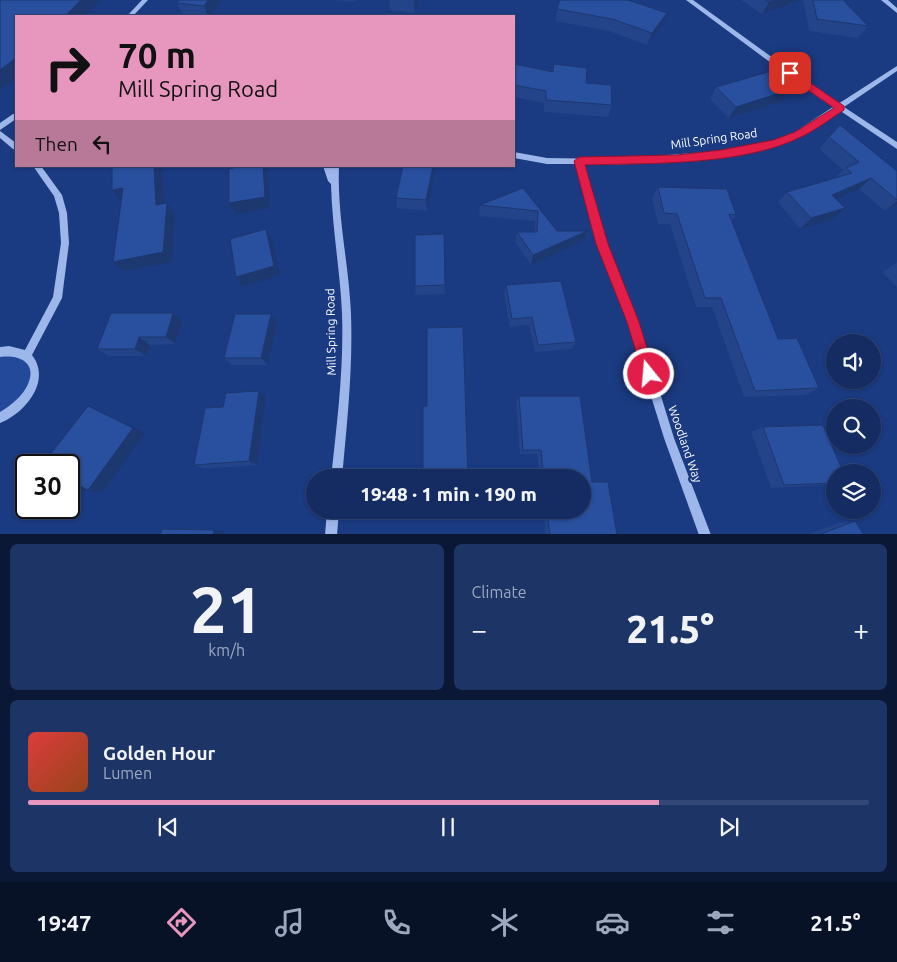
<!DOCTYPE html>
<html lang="en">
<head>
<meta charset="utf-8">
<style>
  body { margin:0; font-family:Ubuntu,sans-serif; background:#1d3467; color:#f1f3f6; height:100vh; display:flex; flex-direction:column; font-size:19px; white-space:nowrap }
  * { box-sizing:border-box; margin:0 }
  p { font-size:16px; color:#9da7bd }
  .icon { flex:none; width:28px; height:28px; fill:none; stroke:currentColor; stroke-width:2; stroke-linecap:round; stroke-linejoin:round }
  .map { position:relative; height:534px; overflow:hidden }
  .panel { display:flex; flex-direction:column; gap:10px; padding:10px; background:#0b1835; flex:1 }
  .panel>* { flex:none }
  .hud { position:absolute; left:15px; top:15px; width:500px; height:152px; border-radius:0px; box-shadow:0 1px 4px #0004,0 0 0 1px #334876; background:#e797bd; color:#111; overflow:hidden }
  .controls { position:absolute; left:826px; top:334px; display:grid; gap:10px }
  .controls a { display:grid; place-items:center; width:55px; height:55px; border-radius:50%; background:#142c61; box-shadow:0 1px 4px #0004,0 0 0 1px #334876; font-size:25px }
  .speed { position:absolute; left:15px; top:454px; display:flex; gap:10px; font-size:25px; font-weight:700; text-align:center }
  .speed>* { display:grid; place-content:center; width:65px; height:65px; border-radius:50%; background:#142c61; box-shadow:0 1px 4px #0004,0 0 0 1px #334876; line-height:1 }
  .speed .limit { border:2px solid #111; border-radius:8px; background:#fff; color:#111 }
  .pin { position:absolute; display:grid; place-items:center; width:42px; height:42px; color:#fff; margin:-21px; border-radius:10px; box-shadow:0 2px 8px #0006 }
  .me { position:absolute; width:55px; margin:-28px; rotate:343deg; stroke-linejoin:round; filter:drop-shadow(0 0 4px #0008) }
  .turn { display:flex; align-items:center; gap:18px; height:105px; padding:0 20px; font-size:22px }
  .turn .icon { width:65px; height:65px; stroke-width:2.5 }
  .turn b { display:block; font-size:35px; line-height:42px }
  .then { display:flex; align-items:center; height:48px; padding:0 20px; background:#0003; gap:10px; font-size:19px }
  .big { font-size:38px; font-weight:800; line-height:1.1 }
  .panel .card { flex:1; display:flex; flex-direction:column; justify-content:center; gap:8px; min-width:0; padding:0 18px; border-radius:8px; background:#1d3467 }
  .panel .dial { align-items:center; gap:0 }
  .dial b { font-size:65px; line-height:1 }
  .song { display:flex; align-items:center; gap:15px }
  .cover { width:60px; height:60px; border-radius:8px; background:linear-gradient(135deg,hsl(0 70% 55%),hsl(20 70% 35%)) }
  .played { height:5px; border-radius:2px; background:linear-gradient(90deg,#e797bd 75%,#334876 75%) }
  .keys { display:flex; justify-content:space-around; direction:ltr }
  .heat { display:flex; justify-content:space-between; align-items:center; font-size:28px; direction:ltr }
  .panel .tiles { flex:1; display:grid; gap:10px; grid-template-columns:1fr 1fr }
  .card:last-child { grid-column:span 2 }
  .trip { position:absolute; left:306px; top:469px; width:285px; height:50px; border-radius:25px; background:#142c61; box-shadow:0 1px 4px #0004,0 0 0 1px #334876; font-weight:800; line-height:50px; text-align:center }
  .dock { display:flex; height:80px; justify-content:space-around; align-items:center; background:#081227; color:#9da7bd }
  .dock .icon { width:35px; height:35px }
  .dock .selected { color:#e797bd }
  .dock b { font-size:22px; color:#f1f3f6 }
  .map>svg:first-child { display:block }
</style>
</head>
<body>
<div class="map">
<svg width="897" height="535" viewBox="0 0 897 535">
  <rect width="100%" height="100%" fill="#1a3a81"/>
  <path fill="#234a9a" d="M 0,352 L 33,361 L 30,390 L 0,418 Z"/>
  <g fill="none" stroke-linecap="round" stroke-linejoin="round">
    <g fill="#9eb7ea" fill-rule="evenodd">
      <path d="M 142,0 L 148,0 L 133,16 L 127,16 Z"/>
      <path d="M 686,0 L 693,0 L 806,82 L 838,104 L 897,66 L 897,71 L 844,107 L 897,142 L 897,149 L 839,110 L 801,136 L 774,146 L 721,157 L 613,165 L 584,164 L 612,263 L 638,322 L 674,438 L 711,535 L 699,535 L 664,438 L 628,322 L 604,263 L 576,164 L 547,164 L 514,158 L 514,152 L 547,158 L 613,159 L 721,151 L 773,141 L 795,132 L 833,107 L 802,86 Z"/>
      <path d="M 881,0 L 888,0 L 897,8 L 897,13 Z"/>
      <path d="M 13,114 L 16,114 L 16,119 L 0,130 L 0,123 Z"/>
      <path d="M 0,131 L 16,143 L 16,150 L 13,149 L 0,138 Z"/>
      <path d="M 33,166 L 41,166 L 62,195 L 67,213 L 69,243 L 62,298 L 32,355 C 52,381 25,413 0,423 L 0,412 C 10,406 20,398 26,388 C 39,365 22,354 0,357 L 0,347 L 9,346 L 25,350 L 53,297 L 61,243 L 59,213 L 54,196 Z"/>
      <path d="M 323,166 L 339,166 C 337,216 349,265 351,314 C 353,369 347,423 342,478 L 331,478 C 337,423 344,368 342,313 C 340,270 332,227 331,184 L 328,181 Z"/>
      <path d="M 327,510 L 339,510 L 337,535 L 325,535 Z"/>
    </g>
  </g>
  <g fill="#234489">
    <path d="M 179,0 L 222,0 L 210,16 L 194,16 L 183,15 L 177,3 Z"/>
    <path d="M 334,0 L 356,0 L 354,2 Z"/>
    <path d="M 389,0 L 419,0 L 415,13 L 390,10 Z"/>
    <path d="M 741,0 L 800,0 L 762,14 Z"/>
    <path d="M 803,0 L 843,0 L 868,26 L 858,38 L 809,31 Z"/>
    <path d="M 557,9 L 662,25 L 647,45 L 609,31 L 555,21 Z"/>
    <path d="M 514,64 L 552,71 L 554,64 L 586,83 L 612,105 L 608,117 L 544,112 L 544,103 L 514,97 Z"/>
    <path d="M 716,87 L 789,90 L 780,102 L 729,118 L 710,99 Z"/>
    <path d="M 840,125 L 897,171 L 897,205 L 885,211 L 859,189 L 836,199 L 833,219 L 800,229 L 778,202 L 787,192 L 835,178 L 843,170 L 819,149 Z"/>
    <path d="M 435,169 L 427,211 L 397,208 L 396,198 Z"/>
    <path d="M 658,187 L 736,215 L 732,220 L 778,339 L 819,388 L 806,395 L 744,397 L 712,307 L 696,307 L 670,224 L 658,224 L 652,198 Z"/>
    <path d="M 523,188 L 557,231 L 587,231 L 583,241 L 531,265 L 515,242 L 517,232 L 535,232 L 535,221 L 479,216 L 480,205 Z"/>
    <path d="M 444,234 L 445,294 L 416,295 L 415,286 Z"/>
    <path d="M 897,262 L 897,287 L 882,272 Z"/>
    <path d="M 506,285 L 576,342 L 572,349 L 535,352 L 529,325 L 510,327 L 504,294 Z"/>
    <path d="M 173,313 L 182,321 L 175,344 L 150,345 L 146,356 L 109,356 L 97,349 Z"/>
    <path d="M 271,314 L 277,322 L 268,365 L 232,365 L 224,358 Z"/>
    <path d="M 259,391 L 266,397 L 257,465 L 204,469 L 194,465 L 223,407 Z"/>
    <path d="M 519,396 L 592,482 L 617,535 L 546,535 L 543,510 L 582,510 L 582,478 L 540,478 L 537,454 L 520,454 L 516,402 Z"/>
    <path d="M 763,427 L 835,472 L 835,484 L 771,488 L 751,432 Z"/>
    <path d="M 855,521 L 864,535 L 806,535 L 839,523 Z"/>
  </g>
  <g fill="#1d376f">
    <path d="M 81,0 L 100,0 L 85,16 L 65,16 Z"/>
    <path d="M 208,0 L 222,0 L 210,16 L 208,16 L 204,6 Z"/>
    <path d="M 415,0 L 419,0 L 415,13 L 414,1 Z"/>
    <path d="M 775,0 L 800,0 L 762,14 L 769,2 Z"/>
    <path d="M 667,13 L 662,25 L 647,45 L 652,33 Z"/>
    <path d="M 16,58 L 16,78 L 0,89 L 0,70 Z"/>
    <path d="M 789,90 L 780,102 L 729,118 L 736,107 Z"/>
    <path d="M 154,166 L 162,166 L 164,216 L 156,205 Z"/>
    <path d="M 263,166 L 267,166 L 270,208 L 235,214 L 229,203 Z"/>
    <path d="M 433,166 L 435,166 L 435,169 L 427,211 L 426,200 Z"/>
    <path d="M 871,178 L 859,189 L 821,206 L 832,195 Z"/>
    <path d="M 123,188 L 121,201 L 112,190 Z"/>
    <path d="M 897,201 L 897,205 L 885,211 Z"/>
    <path d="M 167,203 L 175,214 L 172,262 L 124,271 L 113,262 Z"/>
    <path d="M 845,208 L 833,219 L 800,229 L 811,218 Z"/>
    <path d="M 266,229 L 272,239 L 280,275 L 243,286 L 236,277 Z"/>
    <path d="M 587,231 L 583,241 L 531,265 L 533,255 Z"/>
    <path d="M 173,313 L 182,321 L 175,344 L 166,337 Z"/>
    <path d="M 271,314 L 277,322 L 268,365 L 261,358 Z"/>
    <path d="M 139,337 L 150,345 L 146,356 L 135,349 Z"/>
    <path d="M 259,391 L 266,397 L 257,465 L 249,461 Z"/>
    <path d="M 88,406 L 145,433 L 102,493 L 88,490 Z"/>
    <path d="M 74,483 L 89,486 L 81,496 L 69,494 L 69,489 Z"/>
    <path d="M 214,530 L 224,531 L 223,535 L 213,535 Z"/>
  </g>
  <g fill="#294f9f" stroke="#1d376f">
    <path d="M 0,0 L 81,0 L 65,16 L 16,16 L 16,58 L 0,70 Z"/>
    <path d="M 179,0 L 208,0 L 204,6 L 177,3 Z"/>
    <path d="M 560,0 L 628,0 L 667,13 L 652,33 L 612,19 L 557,9 Z"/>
    <path d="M 765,0 L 775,0 L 769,2 Z"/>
    <path d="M 813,0 L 843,0 L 868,26 L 817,19 Z"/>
    <path d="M 514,64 L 553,72 L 554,64 L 587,68 L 586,83 L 611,85 L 612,105 L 546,100 L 546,91 L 514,85 Z"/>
    <path d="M 768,72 L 789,90 L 736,107 L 716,87 Z"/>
    <path d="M 840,125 L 897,171 L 897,200 L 871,178 L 832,195 L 845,208 L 811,218 L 787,192 L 852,173 L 846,168 L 859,162 L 829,137 Z"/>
    <path d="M 112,166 L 154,166 L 156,205 L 167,203 L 163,252 L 113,262 L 123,188 L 112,190 Z"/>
    <path d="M 240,166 L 263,166 L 265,197 L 229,203 L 229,169 Z"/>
    <path d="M 403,166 L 433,166 L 426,200 L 396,198 Z"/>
    <path d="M 658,187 L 727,189 L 736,215 L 729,214 L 778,339 L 797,338 L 819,388 L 755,391 L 721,298 L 705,298 L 677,214 L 664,213 Z"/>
    <path d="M 523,188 L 557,231 L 587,231 L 533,255 L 517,232 L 537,232 L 538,211 L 480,205 Z"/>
    <path d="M 266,229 L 274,266 L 236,277 L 230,239 Z"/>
    <path d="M 444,234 L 445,285 L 415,286 L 415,235 Z"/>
    <path d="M 561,281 L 576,342 L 538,345 L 532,317 L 512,319 L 506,285 Z"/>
    <path d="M 111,313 L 173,313 L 166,337 L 139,337 L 135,349 L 97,349 Z"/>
    <path d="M 235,314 L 271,314 L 261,358 L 224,358 Z"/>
    <path d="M 463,327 L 468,478 L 423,478 L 423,407 L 427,406 L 427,328 Z"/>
    <path d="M 259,391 L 249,461 L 194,465 L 205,408 L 223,407 L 226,393 Z"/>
    <path d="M 519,396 L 580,396 L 592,482 L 608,482 L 617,535 L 550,535 L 547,510 L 582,510 L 582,478 L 544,478 L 541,450 L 523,450 Z"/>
    <path d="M 88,406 L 133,428 L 88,490 L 74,483 L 69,489 L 69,465 L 42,465 Z"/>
    <path d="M 823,425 L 843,472 L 835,472 L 835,483 L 784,485 L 763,427 Z"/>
    <path d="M 855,521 L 864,535 L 818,535 Z"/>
    <path d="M 162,529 L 214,530 L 213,535 L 160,535 Z"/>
  </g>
  <path fill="#e11d48" stroke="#92132f" d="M 786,71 L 793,71 L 844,106 L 844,110 C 830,119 816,130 801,137 C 742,166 651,163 585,165 L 608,244 L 639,322 L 655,374 L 653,378 L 649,380 L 644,378 L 627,322 L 596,244 L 574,161 L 579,157 L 677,155 L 721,150 L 773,140 L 795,132 L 834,108 L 786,75 Z"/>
  <g text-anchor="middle" stroke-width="5" stroke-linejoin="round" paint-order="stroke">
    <g font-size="12" fill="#fff" stroke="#1a3a81">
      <text transform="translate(714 139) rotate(-8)" y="4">Mill Spring Road</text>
      <text transform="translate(331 332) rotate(-91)" y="4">Mill Spring Road</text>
      <text transform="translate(685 444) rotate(71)" y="4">Woodland Way</text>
    </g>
  </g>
</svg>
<div class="controls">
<a><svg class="icon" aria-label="sound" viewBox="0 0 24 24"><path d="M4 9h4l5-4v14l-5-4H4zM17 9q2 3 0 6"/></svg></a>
<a><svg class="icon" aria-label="search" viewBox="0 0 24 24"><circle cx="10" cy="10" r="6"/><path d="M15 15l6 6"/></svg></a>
<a><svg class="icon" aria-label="layers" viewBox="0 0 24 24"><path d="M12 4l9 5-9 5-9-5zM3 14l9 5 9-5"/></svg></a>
</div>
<div class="speed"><div class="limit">30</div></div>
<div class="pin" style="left:790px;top:73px;background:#d93025"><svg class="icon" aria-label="arrive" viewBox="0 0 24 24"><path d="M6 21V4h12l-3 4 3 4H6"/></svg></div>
<svg class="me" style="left:649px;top:374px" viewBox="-20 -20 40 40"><circle r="17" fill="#e11d48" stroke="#fff" stroke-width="3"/><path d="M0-11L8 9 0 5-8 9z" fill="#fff"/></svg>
<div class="trip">19:48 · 1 min · 190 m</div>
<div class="hud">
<div class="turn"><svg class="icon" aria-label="right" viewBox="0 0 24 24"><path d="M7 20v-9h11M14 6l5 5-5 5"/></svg><div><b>70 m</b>Mill Spring Road</div></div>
<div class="then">Then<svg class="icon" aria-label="left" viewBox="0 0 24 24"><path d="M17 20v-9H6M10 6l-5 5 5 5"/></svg></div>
</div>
</div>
<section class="panel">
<div class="tiles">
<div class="card dial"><b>21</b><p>km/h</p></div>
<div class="card"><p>Climate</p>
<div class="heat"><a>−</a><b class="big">21.5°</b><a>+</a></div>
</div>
<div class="card">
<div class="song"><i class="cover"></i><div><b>Golden Hour</b><p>Lumen</p></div></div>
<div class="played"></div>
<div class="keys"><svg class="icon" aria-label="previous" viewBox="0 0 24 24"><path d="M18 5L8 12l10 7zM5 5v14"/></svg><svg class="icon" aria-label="pause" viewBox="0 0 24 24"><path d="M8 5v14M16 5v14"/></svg><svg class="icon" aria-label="next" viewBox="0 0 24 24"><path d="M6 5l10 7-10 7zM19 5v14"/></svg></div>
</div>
</div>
</section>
<nav class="dock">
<b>19:47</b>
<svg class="icon selected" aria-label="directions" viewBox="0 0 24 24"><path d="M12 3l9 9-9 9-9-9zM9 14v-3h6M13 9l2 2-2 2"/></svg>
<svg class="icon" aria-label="music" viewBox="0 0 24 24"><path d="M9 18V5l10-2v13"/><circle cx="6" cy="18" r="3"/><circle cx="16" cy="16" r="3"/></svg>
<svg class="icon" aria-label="phone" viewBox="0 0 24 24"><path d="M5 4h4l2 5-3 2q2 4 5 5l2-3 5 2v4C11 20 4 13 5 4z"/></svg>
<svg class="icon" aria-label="climate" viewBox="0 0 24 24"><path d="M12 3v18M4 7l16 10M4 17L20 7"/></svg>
<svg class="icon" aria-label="car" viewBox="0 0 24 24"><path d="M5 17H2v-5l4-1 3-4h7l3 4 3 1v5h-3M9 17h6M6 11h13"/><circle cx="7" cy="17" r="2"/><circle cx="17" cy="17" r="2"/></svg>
<svg class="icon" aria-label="filters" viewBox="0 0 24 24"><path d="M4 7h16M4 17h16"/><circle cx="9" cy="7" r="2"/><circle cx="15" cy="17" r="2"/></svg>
<b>21.5°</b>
</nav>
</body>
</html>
